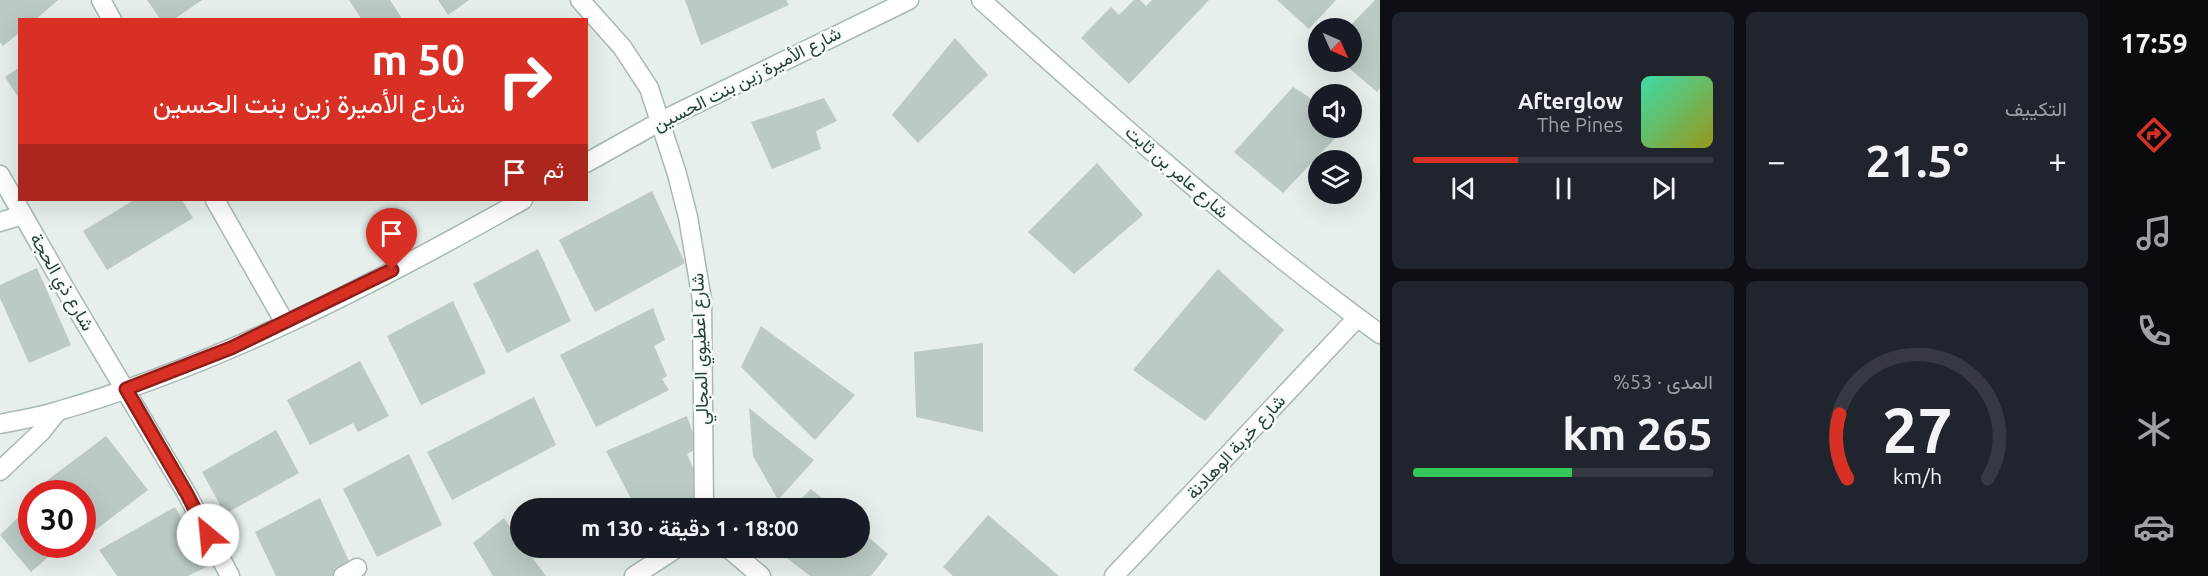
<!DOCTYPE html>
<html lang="ar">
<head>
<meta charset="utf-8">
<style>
  body { margin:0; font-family:Ubuntu,Vazirmatn,sans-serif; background:#20242c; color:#f1f3f6; direction:rtl; height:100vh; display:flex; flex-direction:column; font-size:22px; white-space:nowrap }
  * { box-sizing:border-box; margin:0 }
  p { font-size:20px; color:#9ea1a6 }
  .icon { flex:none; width:33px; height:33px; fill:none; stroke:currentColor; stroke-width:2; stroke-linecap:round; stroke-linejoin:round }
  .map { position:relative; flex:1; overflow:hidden; direction:ltr }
  .side { display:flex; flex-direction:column; gap:12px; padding:12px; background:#0d0f14; width:720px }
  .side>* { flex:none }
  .top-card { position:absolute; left:18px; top:18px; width:570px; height:183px; border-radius:0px; box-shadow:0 6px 24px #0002; direction:rtl; background:#d93025; color:#fff; overflow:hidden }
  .needle { width:39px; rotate:135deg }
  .controls { position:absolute; left:1308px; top:18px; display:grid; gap:12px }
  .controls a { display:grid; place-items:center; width:54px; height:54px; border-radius:50%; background:#171b24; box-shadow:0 6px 24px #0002; font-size:30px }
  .speed { position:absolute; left:18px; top:480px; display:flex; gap:12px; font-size:30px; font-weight:700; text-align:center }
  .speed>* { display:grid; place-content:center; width:78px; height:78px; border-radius:50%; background:#171b24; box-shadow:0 6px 24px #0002; line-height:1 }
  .speed .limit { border:9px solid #d22; background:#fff; color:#111 }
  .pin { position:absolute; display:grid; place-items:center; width:51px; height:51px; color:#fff; margin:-62px -26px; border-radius:50% 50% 50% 0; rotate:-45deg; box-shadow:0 0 6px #0007 }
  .pin .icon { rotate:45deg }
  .me { position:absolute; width:66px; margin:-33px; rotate:332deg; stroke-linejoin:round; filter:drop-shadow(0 0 4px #0008) }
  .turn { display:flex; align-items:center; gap:21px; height:126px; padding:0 24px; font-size:27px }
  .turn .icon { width:78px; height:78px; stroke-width:2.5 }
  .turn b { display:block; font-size:42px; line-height:51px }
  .then { display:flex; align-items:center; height:57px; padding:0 24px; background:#0003; gap:12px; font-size:22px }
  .big { font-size:45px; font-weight:600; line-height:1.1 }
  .side .widget { flex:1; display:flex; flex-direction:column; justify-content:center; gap:9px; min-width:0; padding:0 21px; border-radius:9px; background:#20242c }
  .side .dial { align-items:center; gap:0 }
  .dial svg { height:156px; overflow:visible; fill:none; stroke:#363941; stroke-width:7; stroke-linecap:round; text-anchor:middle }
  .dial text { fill:#f1f3f6; stroke:none }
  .song { display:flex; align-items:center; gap:18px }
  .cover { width:72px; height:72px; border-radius:9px; background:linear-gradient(135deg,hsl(160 70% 55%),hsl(60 70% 35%)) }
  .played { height:6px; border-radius:3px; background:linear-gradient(90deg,#d93025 35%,#363941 35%) }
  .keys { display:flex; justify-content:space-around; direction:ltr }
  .heat { display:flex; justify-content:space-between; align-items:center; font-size:33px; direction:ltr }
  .charge { height:9px; border-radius:4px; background:linear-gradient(90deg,#34c759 53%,#363941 0) }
  .side .tiles { flex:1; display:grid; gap:12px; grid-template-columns:repeat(2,1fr) }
  .trip { position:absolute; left:510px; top:498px; width:360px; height:60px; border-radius:30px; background:#171b24; box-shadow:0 6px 24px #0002; font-weight:600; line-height:60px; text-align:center; direction:rtl }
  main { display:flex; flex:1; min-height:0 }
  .dock { display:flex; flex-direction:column; width:108px; justify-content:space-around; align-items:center; background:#090b0e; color:#9ea1a6 }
  .dock .icon { width:42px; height:42px }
  .dock .selected { color:#d93025 }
  .dock b { font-size:27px; color:#f1f3f6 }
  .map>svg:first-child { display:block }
</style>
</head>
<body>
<main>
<nav class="dock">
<b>17:59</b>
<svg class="icon selected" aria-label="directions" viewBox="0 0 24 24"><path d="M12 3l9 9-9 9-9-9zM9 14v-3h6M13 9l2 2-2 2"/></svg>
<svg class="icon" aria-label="music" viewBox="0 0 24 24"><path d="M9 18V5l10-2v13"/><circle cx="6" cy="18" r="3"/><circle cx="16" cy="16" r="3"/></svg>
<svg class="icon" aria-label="phone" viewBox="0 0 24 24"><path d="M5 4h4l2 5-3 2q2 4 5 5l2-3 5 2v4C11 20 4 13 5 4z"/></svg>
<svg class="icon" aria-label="climate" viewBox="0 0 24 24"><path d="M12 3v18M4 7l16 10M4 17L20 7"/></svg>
<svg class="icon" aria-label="car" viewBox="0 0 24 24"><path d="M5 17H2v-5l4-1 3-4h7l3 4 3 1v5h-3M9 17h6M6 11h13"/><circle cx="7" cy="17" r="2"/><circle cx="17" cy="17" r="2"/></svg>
</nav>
<section class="side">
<div class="tiles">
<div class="widget"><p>التكييف</p>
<div class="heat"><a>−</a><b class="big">21.5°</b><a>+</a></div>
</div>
<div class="widget">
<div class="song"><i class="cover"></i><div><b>Afterglow</b><p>The Pines</p></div></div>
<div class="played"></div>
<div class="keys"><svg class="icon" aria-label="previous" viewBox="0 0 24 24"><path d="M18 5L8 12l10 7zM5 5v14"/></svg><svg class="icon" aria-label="pause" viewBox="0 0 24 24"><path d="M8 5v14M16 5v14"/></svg><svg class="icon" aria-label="next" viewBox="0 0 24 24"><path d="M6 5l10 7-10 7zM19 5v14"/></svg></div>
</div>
<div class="widget dial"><svg viewBox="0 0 100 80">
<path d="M14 69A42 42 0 1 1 86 69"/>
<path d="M14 69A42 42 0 0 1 10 36" stroke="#d93025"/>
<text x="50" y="56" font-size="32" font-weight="700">27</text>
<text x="50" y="72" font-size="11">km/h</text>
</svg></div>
<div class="widget"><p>المدى · 53%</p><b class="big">265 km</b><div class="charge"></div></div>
</div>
</section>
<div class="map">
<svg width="1380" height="576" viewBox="0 0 1380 576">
  <rect width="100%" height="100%" fill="#e6efeb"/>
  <g fill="#bbcac4">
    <path d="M 0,0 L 58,0 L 35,20 L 20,20 L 20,32 L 3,46 L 0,42 Z"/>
    <path d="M 147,0 L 202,0 L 173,20 L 161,20 Z"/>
    <path d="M 349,0 L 390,0 L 403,20 L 362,20 Z"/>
    <path d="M 438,0 L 469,0 L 448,15 Z"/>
    <path d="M 685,0 L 786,0 L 789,5 L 701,45 Z"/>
    <path d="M 1134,0 L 1140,0 L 1146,6 L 1152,0 L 1209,0 L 1129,84 L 1081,38 L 1111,7 L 1119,15 Z"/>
    <path d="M 1277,0 L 1336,0 L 1309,29 Z"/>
    <path d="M 1375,0 L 1380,0 L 1380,88 L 1377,92 L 1342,62 L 1352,62 L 1352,28 L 1348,28 Z"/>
    <path d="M 955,38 L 988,75 L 918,143 L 892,115 Z"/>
    <path d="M 20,67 L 20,100 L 5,77 Z"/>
    <path d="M 1293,87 L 1318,103 L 1318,128 L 1345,128 L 1283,193 L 1234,152 Z"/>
    <path d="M 824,98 L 837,121 L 816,131 L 821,149 L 772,169 L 751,122 Z"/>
    <path d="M 1097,163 L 1143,215 L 1074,274 L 1028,232 Z"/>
    <path d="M 652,191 L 685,263 L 595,312 L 559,240 Z"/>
    <path d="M 134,200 L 182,200 L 193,218 L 107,270 L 83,231 Z"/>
    <path d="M 538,249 L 571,321 L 507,353 L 473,284 Z"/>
    <path d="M 37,268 L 71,345 L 29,363 L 0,298 L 0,285 Z"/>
    <path d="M 1218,269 L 1284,330 L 1205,421 L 1133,370 Z"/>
    <path d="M 453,301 L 486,373 L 421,405 L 387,336 Z"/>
    <path d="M 653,308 L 665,340 L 654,346 L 667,376 L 662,379 L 669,390 L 596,427 L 560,355 Z"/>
    <path d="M 761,326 L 855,395 L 815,440 L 741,367 Z"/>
    <path d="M 983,343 L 983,432 L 916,417 L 914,352 Z"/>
    <path d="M 360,361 L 389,416 L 358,432 L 353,423 L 310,445 L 287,400 Z"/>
    <path d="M 534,397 L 556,445 L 452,500 L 427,452 Z"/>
    <path d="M 749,408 L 814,460 L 778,500 L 753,456 Z"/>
    <path d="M 687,416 L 698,448 L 687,454 L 700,484 L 702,498 L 682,508 L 636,508 L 606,451 Z"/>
    <path d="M 276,430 L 299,473 L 225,514 L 202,472 Z"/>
    <path d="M 106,436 L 148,490 L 82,540 L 82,494 L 42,494 L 37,488 Z"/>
    <path d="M 409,454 L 442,525 L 377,557 L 343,489 Z"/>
    <path d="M 811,489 L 834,508 L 792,508 Z"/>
    <path d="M 320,498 L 353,570 L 340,576 L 276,576 L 255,532 Z"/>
    <path d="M 32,504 L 32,544 L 63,544 L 31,572 L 0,535 Z"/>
    <path d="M 175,507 L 208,566 L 188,576 L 117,576 L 99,550 Z"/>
    <path d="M 988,515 L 1059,576 L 953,576 L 943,567 Z"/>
    <path d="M 504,518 L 520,541 L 520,548 L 525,548 L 546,576 L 493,576 L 473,543 Z"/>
    <path d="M 860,530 L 888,554 L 871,576 L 810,576 L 774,548 L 860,548 Z"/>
  </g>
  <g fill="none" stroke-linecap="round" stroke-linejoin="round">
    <defs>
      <g id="minor">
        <path d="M 101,0 L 112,20"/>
        <path d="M 580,0 L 622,47 L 649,88 L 677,174 L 688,217 L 702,300 L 704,508"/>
        <path d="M 981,0 C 1110,116 1240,232 1380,334"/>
        <path d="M 586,163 L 661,121 L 909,0"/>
        <path d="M 0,175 L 71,299 L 187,494 L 230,576"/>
        <path d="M 215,200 L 285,323"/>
        <path d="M 0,222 L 23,215"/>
        <path d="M 0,424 C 19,420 39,417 58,411 C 221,364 376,283 523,200"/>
        <path d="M 0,471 L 41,432 L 57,412"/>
        <path d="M 728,548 L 761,576"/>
        <path d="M 343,576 L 357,568"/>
        <path d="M 634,576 L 677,548"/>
        <path d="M 1114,576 L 1357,318"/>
      </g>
    </defs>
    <use href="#minor" stroke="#a8b8b2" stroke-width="21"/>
    <use href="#minor" stroke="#fff" stroke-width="18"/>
  </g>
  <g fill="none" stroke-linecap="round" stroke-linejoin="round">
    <defs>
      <path id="route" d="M 208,535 L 187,494 L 126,389 L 231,348 L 392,270"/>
    </defs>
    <use href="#route" stroke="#8d1f18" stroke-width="15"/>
    <use href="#route" stroke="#d93025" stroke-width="10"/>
  </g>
  <g text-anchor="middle" stroke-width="5" stroke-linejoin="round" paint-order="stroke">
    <g font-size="18" fill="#24423a" stroke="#f7fbf9">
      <text transform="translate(747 79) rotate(-27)" y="6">شارع الأميرة زين بنت الحسين</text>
      <text transform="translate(1177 172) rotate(41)" y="6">شارع عامر بن ثابت</text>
      <text transform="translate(62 282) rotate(60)" y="6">شارع ذي الحجة</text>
      <text transform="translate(700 349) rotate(-92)" y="6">شارع اعطيوي المجالي</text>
      <text transform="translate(1236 447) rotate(-47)" y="6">شارع خربة الوهادنة</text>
    </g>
  </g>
</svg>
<div class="controls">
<a><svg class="needle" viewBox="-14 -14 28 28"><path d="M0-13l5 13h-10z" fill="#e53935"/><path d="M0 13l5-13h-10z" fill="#9ea1a6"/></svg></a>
<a><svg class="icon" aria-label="sound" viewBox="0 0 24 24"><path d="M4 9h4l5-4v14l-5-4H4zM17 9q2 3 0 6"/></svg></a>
<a><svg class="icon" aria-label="layers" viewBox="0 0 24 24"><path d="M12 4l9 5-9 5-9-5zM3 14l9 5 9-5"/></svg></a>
</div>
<div class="speed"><div class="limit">30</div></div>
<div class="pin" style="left:392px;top:270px;background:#d93025"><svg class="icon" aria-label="arrive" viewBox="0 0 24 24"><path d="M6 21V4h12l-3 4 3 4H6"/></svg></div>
<svg class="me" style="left:208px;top:535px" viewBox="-20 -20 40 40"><circle r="19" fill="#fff"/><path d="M0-13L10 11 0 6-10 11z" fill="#d93025"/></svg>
<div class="trip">18:00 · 1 دقيقة · 130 m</div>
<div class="top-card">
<div class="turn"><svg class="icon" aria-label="right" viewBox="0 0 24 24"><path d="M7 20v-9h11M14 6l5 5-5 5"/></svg><div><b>50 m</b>شارع الأميرة زين بنت الحسين</div></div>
<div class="then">ثم<svg class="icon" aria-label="arrive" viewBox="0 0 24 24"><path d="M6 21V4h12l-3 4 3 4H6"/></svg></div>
</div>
</div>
</main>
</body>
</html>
